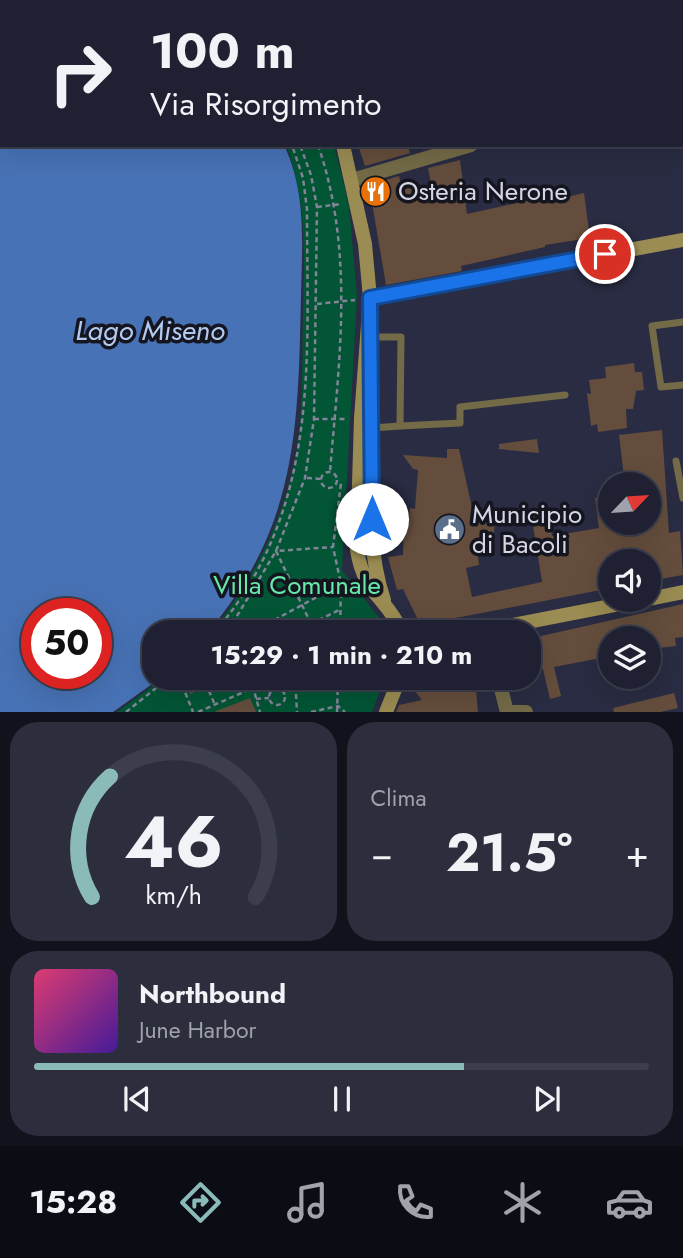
<!DOCTYPE html>
<html lang="it">
<head>
<meta charset="utf-8">
<style>
  body { margin:0; font-family:Jost,sans-serif; background:#2c2e3e; color:#f1f3f6; height:100vh; display:flex; flex-direction:column; font-size:26px; white-space:nowrap }
  * { box-sizing:border-box; margin:0 }
  p { font-size:23px; color:#a1a3ac }
  .icon { flex:none; width:38px; height:38px; fill:none; stroke:currentColor; stroke-width:2; stroke-linecap:round; stroke-linejoin:round }
  .map { position:relative; height:712px; overflow:hidden }
  .drawer { display:flex; flex-direction:column; gap:10px; padding:10px; background:#11121c; flex:1 }
  .drawer>* { flex:none }
  .banner { position:absolute; left:0px; top:0px; width:684px; height:147px; box-shadow:0 7px 28px #0002,0 0 0 2px #3c3e4d; background:#1f2132; color:#f1f3f6; overflow:hidden }
  .needle { width:46px; rotate:65deg }
  .buttons { position:absolute; left:598px; top:472px; display:grid; gap:14px }
  .buttons a { display:grid; place-items:center; width:63px; height:63px; border-radius:50%; background:#1f2132; box-shadow:0 7px 28px #0002,0 0 0 2px #3c3e4d; font-size:35px }
  .speed { position:absolute; left:21px; top:598px; display:flex; gap:14px; font-size:35px; font-weight:700; text-align:center }
  .speed>* { display:grid; place-content:center; width:91px; height:91px; border-radius:50%; background:#1f2132; box-shadow:0 7px 28px #0002,0 0 0 2px #3c3e4d; line-height:1 }
  .speed .limit { border:10px solid #d22; background:#fff; color:#111 }
  .pin { position:absolute; display:grid; place-items:center; width:60px; height:60px; color:#fff; margin:-30px; border:4px solid #fff; border-radius:50%; box-shadow:0 2px 7px #0007 }
  .me { position:absolute; width:77px; margin:-38px; rotate:0deg; stroke-linejoin:round; filter:drop-shadow(0 0 5px #0008) }
  .turn { display:flex; align-items:center; gap:24px; height:147px; padding:0 35px; font-size:32px }
  .turn .icon { width:91px; height:91px; stroke-width:2.5 }
  .turn b { display:block; font-size:49px; line-height:60px }
  .big { font-size:52px; font-weight:700; line-height:1.1 }
  .drawer .widget { flex:1; display:flex; flex-direction:column; justify-content:center; gap:10px; min-width:0; padding:0 24px; border-radius:28px; background:#2c2e3e }
  .drawer .dial { align-items:center; gap:0 }
  .dial svg { height:182px; overflow:visible; fill:none; stroke:#3c3e4d; stroke-width:7; stroke-linecap:round; text-anchor:middle }
  .dial text { fill:#f1f3f6; stroke:none }
  .song { display:flex; align-items:center; gap:21px }
  .cover { width:84px; height:84px; border-radius:10px; background:linear-gradient(135deg,hsl(340 70% 55%),hsl(260 70% 35%)) }
  .played { height:7px; border-radius:4px; background:linear-gradient(90deg,#8bbbb9 70%,#3c3e4d 70%) }
  .keys { display:flex; justify-content:space-around; direction:ltr }
  .heat { display:flex; justify-content:space-between; align-items:center; font-size:38px; direction:ltr }
  .drawer .tiles { flex:1; display:grid; gap:10px; grid-template-columns:1fr 1fr }
  .widget:last-child { grid-column:span 2 }
  .trip { position:absolute; left:142px; top:620px; width:399px; height:70px; border-radius:28px; background:#1f2132; box-shadow:0 7px 28px #0002,0 0 0 2px #3c3e4d; font-weight:700; line-height:70px; text-align:center }
  .menu { display:flex; height:112px; justify-content:space-around; align-items:center; background:#0c0d14; color:#a1a3ac }
  .menu .icon { width:49px; height:49px }
  .menu .on { color:#8bbbb9 }
  .menu b { font-size:32px; color:#f1f3f6 }
  .map>svg:first-child { display:block }
</style>
</head>
<body>
<div class="map">
<svg width="683" height="712" viewBox="0 0 683 712">
  <rect width="100%" height="100%" fill="#292c42"/>
  <g fill="#025535">
    <path d="M 286,145 L 334,145 L 349,206 L 357,296 L 342,570 L 390,632 L 211,632 C 259,575 293,500 300,425 C 303,386 302,346 303,308 C 304,249 307,201 286,145 Z"/>
    <path d="M 165,677 L 385,677 L 372,712 L 117,712 Z"/>
  </g>
  <path fill="#4772b5" fill-rule="evenodd" d="M 0,0 L 121,2 L 2,2 L 2,145 L 284,145 C 307,193 302,246 301,297 C 298,427 298,526 208,632 L 154,632 L 154,677 L 162,677 L 113,712 L 0,712 ZM 37,614 L 96,614 L 96,674 L 37,674 Z"/>
  <g fill="#644d3c">
    <path d="M 358,145 L 408,145 L 410,153 L 365,166 Z"/>
    <path d="M 460,160 L 467,214 L 544,197 L 545,202 L 584,193 L 590,238 L 545,245 L 545,247 L 461,266 L 462,271 L 386,285 L 369,185 L 399,176 L 402,190 L 431,184 L 428,168 Z"/>
    <path d="M 634,363 L 635,372 L 642,372 L 644,390 L 636,391 L 633,409 L 626,409 L 627,428 L 598,432 L 597,424 L 591,426 L 587,393 L 591,394 L 589,380 L 606,378 L 605,367 Z"/>
    <path d="M 662,430 L 669,533 L 680,531 L 683,575 L 649,581 L 649,562 L 611,562 L 611,588 L 430,623 L 418,620 L 403,589 L 397,590 L 388,557 L 403,555 L 404,521 L 409,522 L 410,508 L 415,509 L 418,470 L 413,469 L 403,455 L 447,458 L 447,449 L 459,449 L 473,512 L 476,512 L 477,520 L 495,518 L 493,547 L 477,546 L 479,565 L 466,568 L 472,597 L 542,582 L 531,513 L 548,511 L 552,536 L 599,528 L 595,498 L 611,496 L 611,523 L 649,523 L 649,485 L 625,485 L 619,435 Z"/>
    <path d="M 537,439 L 539,453 L 499,449 L 499,444 Z"/>
    <path d="M 683,604 L 683,637 L 675,638 L 676,646 L 649,649 L 649,639 L 611,639 L 611,656 L 554,667 L 561,696 L 550,699 L 543,669 L 528,669 L 528,639 Z"/>
    <path d="M 377,617 L 387,632 L 355,632 Z"/>
    <path d="M 183,677 L 199,677 L 203,689 L 190,694 Z"/>
    <path d="M 419,677 L 475,677 L 478,712 L 396,712 L 399,705 L 422,700 L 414,690 Z"/>
    <path d="M 674,693 L 678,708 L 660,712 L 614,712 L 613,708 Z"/>
    <path d="M 250,698 L 256,712 L 216,712 L 216,711 Z"/>
  </g>
  <g fill="none" stroke-linecap="round" stroke-linejoin="round">
    <g stroke="#828497" stroke-width="2.5" stroke-dasharray="5 3.5" stroke-linecap="butt">
      <path d="M 133,0 L 136,2"/>
      <path d="M 318,145 C 355,253 339,361 330,472"/>
      <path d="M 317,207 L 341,204"/>
      <path d="M 317,304 L 355,300"/>
      <path d="M 314,419 L 345,419"/>
      <circle cx="329" cy="480" r="8"/>
      <path d="M 307,478 L 321,479"/>
      <path d="M 311,624 L 339,610"/>
      <path d="M 215,632 C 321,508 307,361 307,209 L 303,178 L 292,145"/>
      <path d="M 237,632 L 234,621 L 276,551 L 305,478 L 314,419 L 317,207 L 311,175 L 300,145"/>
      <path d="M 252,632 L 341,584"/>
      <path d="M 315,632 L 276,551 L 333,547"/>
      <path d="M 340,632 L 341,584 L 333,547 L 341,483"/>
      <path d="M 179,677 L 193,712"/>
      <path d="M 250,677 L 260,712"/>
      <path d="M 295,677 L 297,712"/>
      <path d="M 250,678 L 379,687"/>
      <path d="M 200,681 L 204,679 L 215,705"/>
      <circle cx="277" cy="697" r="8"/>
      <path d="M 256,699 L 269,698"/>
      <path d="M 126,712 L 170,677"/>
      <path d="M 198,712 L 253,688"/>
      <path d="M 311,712 L 338,706 L 345,712"/>
      <path d="M 337,712 L 338,677"/>
    </g>
    <g stroke="#736a47" stroke-width="7">
      <path d="M 683,322 L 652,326 L 661,387 L 683,385"/>
      <path d="M 369,337 L 401,337 L 400,426 L 372,428"/>
      <path d="M 400,426 L 460,423 L 460,407 L 565,395"/>
      <path d="M 676,461 L 683,498"/>
    </g>
    <g stroke="#736a47" stroke-width="14">
      <path d="M 682,84 L 683,84"/>
      <path d="M 352,180 L 471,145"/>
      <path d="M 498,677 L 507,712"/>
      <path d="M 510,712 L 526,712"/>
    </g>
    <g stroke="#9a8c52" stroke-width="14">
      <path d="M 278,0 L 279,2"/>
      <path d="M 343,145 L 365,244 L 370,298 L 361,418 L 357,550 C 364,595 386,596 402,632"/>
      <path d="M 370,298 L 683,240"/>
      <path d="M 371,391 C 374,459 362,536 384,600"/>
      <path d="M 649,599 L 683,592"/>
      <path d="M 476,632 L 641,600"/>
      <path d="M 386,712 L 400,677"/>
    </g>
  </g>
  <g fill="none" stroke-linecap="round" stroke-linejoin="round">
    <defs>
      <path id="route" d="M 372,519 L 370,298 L 605,254"/>
    </defs>
    <use href="#route" stroke="#114b97" stroke-width="18"/>
    <use href="#route" stroke="#1a73e8" stroke-width="12"/>
  </g>
  <defs>
    <symbol id="restaurant-disc" viewBox="-11 -11 22 22"><circle r="9.5" fill="#e8710a" stroke="#14151f"/><path d="M-5-6h1v4h1v-4h1v4h1v-4h1v5L-1.5 .5V6h-2V.5L-5-1ZM5-6V6H3V1.5H1.5Q1.5-4 5-6Z" fill="#fff"/></symbol>
    <symbol id="civic-disc" viewBox="-11 -11 22 22"><circle r="9.5" fill="#5c6f8a" stroke="#14151f"/><path d="M-.6-6.5H3V-4.5H.6V-3L4-1V1h2V6H-6V1h2V-1L-.6-3ZM-1.2 2.5V6h2.4V2.5Z" fill="#fff"/></symbol>
  </defs>
  <g fill-rule="evenodd">
    <use href="#restaurant-disc" x="358" y="174" width="35" height="35"/>
    <use href="#civic-disc" x="432" y="512" width="35" height="35"/>
  </g>
  <g text-anchor="middle" stroke-width="7" stroke-linejoin="round" paint-order="stroke">
    <g font-size="26" fill="#d4d6e5" stroke="#14151f" text-anchor="start">
      <text x="398" y="200">Osteria Nerone</text>
      <text x="472" y="523">Municipio<tspan x="472" dy="30">di Bacoli</tspan></text>
    </g>
    <g font-size="26" fill="#66e8a9" stroke="#14151f">
      <text x="297" y="594">Villa Comunale</text>
    </g>
    <g font-size="28" font-style="italic" fill="#b2caef" stroke="#14151f">
      <text x="150" y="340">Lago Miseno</text>
    </g>
  </g>
</svg>
<div class="buttons">
<a><svg class="needle" viewBox="-14 -14 28 28"><path d="M0-13l5 13h-10z" fill="#e53935"/><path d="M0 13l5-13h-10z" fill="#a1a3ac"/></svg></a>
<a><svg class="icon" aria-label="sound" viewBox="0 0 24 24"><path d="M4 9h4l5-4v14l-5-4H4zM17 9q2 3 0 6"/></svg></a>
<a><svg class="icon" aria-label="layers" viewBox="0 0 24 24"><path d="M12 4l9 5-9 5-9-5zM3 14l9 5 9-5"/></svg></a>
</div>
<div class="speed"><div class="limit">50</div></div>
<div class="pin" style="left:605px;top:254px;background:#d93025"><svg class="icon" aria-label="arrive" viewBox="0 0 24 24"><path d="M6 21V4h12l-3 4 3 4H6"/></svg></div>
<svg class="me" style="left:372px;top:519px" viewBox="-20 -20 40 40"><circle r="19" fill="#fff"/><path d="M0-13L10 11 0 6-10 11z" fill="#1a73e8"/></svg>
<div class="trip">15:29 · 1 min · 210 m</div>
<div class="banner">
<div class="turn"><svg class="icon" aria-label="right" viewBox="0 0 24 24"><path d="M7 20v-9h11M14 6l5 5-5 5"/></svg><div><b>100 m</b>Via Risorgimento</div></div>
</div>
</div>
<section class="drawer">
<div class="tiles">
<div class="widget dial"><svg viewBox="0 0 100 80">
<path d="M14 69A42 42 0 1 1 86 69"/>
<path d="M14 69A42 42 0 0 1 22 16" stroke="#8bbbb9"/>
<text x="50" y="56" font-size="32" font-weight="700">46</text>
<text x="50" y="72" font-size="11">km/h</text>
</svg></div>
<div class="widget"><p>Clima</p>
<div class="heat"><a>−</a><b class="big">21.5°</b><a>+</a></div>
</div>
<div class="widget">
<div class="song"><i class="cover"></i><div><b>Northbound</b><p>June Harbor</p></div></div>
<div class="played"></div>
<div class="keys"><svg class="icon" aria-label="previous" viewBox="0 0 24 24"><path d="M18 5L8 12l10 7zM5 5v14"/></svg><svg class="icon" aria-label="pause" viewBox="0 0 24 24"><path d="M8 5v14M16 5v14"/></svg><svg class="icon" aria-label="next" viewBox="0 0 24 24"><path d="M6 5l10 7-10 7zM19 5v14"/></svg></div>
</div>
</div>
</section>
<nav class="menu">
<b>15:28</b>
<svg class="icon on" aria-label="directions" viewBox="0 0 24 24"><path d="M12 3l9 9-9 9-9-9zM9 14v-3h6M13 9l2 2-2 2"/></svg>
<svg class="icon" aria-label="music" viewBox="0 0 24 24"><path d="M9 18V5l10-2v13"/><circle cx="6" cy="18" r="3"/><circle cx="16" cy="16" r="3"/></svg>
<svg class="icon" aria-label="phone" viewBox="0 0 24 24"><path d="M5 4h4l2 5-3 2q2 4 5 5l2-3 5 2v4C11 20 4 13 5 4z"/></svg>
<svg class="icon" aria-label="climate" viewBox="0 0 24 24"><path d="M12 3v18M4 7l16 10M4 17L20 7"/></svg>
<svg class="icon" aria-label="car" viewBox="0 0 24 24"><path d="M5 17H2v-5l4-1 3-4h7l3 4 3 1v5h-3M9 17h6M6 11h13"/><circle cx="7" cy="17" r="2"/><circle cx="17" cy="17" r="2"/></svg>
</nav>
</body>
</html>
